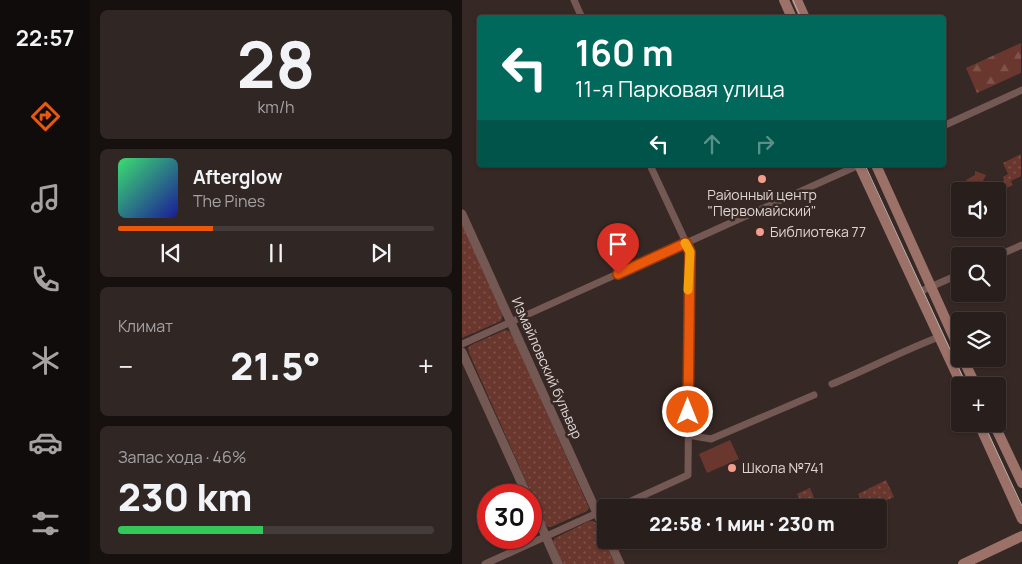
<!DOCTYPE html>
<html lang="ru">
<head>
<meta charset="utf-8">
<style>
  body { margin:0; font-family:Manrope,sans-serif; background:#302725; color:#f1f3f6; height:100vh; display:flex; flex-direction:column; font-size:19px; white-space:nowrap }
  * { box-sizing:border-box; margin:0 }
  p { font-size:16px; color:#a5a2a3 }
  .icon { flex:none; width:28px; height:28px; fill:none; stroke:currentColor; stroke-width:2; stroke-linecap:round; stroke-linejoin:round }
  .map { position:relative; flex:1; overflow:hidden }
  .details { display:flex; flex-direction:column; gap:10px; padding:10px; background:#16100f; width:372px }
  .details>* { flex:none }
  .guide { position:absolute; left:15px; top:15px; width:469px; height:152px; border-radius:5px; box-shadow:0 1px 4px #0004,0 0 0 1px #443c3b; background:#00695c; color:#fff; overflow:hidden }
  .buttons { position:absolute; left:489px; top:182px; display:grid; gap:10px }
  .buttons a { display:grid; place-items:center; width:55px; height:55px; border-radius:5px; background:#281e1c; box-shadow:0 1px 4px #0004,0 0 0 1px #443c3b; font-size:25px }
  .speed { position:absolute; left:15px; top:484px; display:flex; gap:10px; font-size:25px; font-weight:700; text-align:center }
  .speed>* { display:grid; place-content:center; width:65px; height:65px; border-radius:50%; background:#281e1c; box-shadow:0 1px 4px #0004,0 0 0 1px #443c3b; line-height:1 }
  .speed .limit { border:8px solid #d22; background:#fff; color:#111 }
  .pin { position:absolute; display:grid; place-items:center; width:42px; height:42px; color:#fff; margin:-51px -21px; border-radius:50% 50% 50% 0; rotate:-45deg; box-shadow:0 0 5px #0007 }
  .pin .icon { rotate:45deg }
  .me { position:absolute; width:55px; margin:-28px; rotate:0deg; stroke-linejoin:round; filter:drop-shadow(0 0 4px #0008) }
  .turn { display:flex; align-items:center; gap:18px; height:105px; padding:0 15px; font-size:22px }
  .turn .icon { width:65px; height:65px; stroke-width:2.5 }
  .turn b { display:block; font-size:35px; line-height:42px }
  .lanes { display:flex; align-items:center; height:48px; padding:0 15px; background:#0003; justify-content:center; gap:25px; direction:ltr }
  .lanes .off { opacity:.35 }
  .big { font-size:38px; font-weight:800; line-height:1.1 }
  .details .card { flex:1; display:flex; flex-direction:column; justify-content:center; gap:8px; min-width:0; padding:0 18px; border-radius:8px; background:#302725 }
  .details .dial { align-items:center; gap:0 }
  .dial b { font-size:65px; line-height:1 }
  .song { display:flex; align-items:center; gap:15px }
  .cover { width:60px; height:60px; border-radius:8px; background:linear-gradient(135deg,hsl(140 70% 55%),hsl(240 70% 35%)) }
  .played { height:5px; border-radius:2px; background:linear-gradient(90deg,#ea580c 30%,#443c3b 30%) }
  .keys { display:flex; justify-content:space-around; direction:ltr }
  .heat { display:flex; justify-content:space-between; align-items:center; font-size:28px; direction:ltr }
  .charge { height:8px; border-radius:4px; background:linear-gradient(90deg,#34c759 46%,#443c3b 0) }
  .trip { position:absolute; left:135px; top:499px; width:290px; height:50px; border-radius:5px; background:#281e1c; box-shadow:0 1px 4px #0004,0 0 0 1px #443c3b; font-weight:800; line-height:50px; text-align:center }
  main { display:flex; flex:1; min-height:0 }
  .dock { display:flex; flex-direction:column; width:90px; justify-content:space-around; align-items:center; background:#100c0b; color:#a5a2a3 }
  .dock .icon { width:35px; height:35px }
  .dock .selected { color:#ea580c }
  .dock b { font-size:22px; color:#f1f3f6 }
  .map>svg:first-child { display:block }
</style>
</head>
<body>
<main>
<nav class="dock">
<b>22:57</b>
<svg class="icon selected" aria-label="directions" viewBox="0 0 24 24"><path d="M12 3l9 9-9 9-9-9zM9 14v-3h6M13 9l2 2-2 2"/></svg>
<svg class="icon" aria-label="music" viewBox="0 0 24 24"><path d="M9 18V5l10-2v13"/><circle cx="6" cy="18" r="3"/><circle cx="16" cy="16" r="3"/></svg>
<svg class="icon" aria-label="phone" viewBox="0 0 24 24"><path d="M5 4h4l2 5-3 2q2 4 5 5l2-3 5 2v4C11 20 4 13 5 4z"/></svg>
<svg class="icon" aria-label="climate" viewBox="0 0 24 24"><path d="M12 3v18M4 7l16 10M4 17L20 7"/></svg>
<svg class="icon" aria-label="car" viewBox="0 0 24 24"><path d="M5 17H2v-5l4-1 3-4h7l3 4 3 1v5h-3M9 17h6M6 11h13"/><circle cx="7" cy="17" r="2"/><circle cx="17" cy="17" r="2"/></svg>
<svg class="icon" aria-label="filters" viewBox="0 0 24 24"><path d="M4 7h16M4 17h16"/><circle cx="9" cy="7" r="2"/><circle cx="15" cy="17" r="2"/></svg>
</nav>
<section class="details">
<div class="card dial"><b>28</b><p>km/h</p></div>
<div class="card">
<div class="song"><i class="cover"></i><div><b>Afterglow</b><p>The Pines</p></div></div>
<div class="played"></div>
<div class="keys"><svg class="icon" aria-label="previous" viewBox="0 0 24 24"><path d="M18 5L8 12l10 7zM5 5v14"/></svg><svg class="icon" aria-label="pause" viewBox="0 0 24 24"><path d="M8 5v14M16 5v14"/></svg><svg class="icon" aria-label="next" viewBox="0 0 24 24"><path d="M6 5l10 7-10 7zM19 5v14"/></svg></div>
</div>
<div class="card"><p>Климат</p>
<div class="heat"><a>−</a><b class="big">21.5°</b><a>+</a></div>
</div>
<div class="card"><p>Запас хода · 46%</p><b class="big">230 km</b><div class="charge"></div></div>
</section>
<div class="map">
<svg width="560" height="564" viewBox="0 0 560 564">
  <defs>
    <pattern id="forest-firs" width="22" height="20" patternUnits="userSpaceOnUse" patternTransform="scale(1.25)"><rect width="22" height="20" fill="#69372e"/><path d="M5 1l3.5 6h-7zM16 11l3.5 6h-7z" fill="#7e534b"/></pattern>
    <pattern id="park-dots" width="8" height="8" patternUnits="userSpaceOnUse" patternTransform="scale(1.25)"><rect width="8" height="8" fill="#69372e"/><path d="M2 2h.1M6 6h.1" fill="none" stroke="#7e534b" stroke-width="1.8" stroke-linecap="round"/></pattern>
  </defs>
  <rect width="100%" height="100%" fill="#362825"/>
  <g fill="url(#forest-firs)">
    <path d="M 559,43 L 559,73 L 515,93 L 504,68 Z"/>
    <path d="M 513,171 L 524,175 L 516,191 L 507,191 L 504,180 L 513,175 Z"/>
  </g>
  <g fill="url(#park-dots)">
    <path d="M 559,154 L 559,176 L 549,181 L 551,185 L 535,192 L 531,186 L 542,181 L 541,177 L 546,174 L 541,163 Z"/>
    <path d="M 0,224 L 41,314 L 39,321 L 0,338 Z"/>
    <path d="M 43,330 L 47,331 L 50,334 L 127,508 L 125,511 L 89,527 L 86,527 L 83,524 L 7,353 L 6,348 L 9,345 Z"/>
    <path d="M 424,480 L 432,497 L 410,507 L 402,507 L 396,494 Z"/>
    <path d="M 348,488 L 356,507 L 341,507 L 335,494 Z"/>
    <path d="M 127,521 L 131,521 L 134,523 L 153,564 L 100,564 L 91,541 L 93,538 Z"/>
  </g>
  <path fill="#69372e" d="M 268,440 L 277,459 L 245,473 L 237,454 Z"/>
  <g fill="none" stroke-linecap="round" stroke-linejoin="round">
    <g stroke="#745853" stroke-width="7">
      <path d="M 112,0 L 120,18"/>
      <path d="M 481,126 L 560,90"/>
      <path d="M 535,256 L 560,245"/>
      <path d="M 457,292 L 498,274"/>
      <path d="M 0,344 L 397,165"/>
      <path d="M 370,384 C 406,369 440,351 477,337"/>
      <path d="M 226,435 L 249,439 L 352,395"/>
      <path d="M 151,508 L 156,507 L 226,475 L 228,251 L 188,165"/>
      <path d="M 23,564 L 144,509"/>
    </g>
    <g stroke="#745853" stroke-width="9">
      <path d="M 0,214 L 144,533"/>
      <path d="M 0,352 L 65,495"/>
      <path d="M 69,503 L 96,564"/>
      <path d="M 147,540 L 158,564"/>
    </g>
    <g stroke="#9c7168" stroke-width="10">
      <path d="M 322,0 L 330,18"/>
      <path d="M 335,0 L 343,18"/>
      <path d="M 397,165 L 500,386"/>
      <path d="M 414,165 L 498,351"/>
      <path d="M 501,359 L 514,386"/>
      <path d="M 517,424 L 560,519"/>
      <path d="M 532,424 L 560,483"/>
      <path d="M 501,564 L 560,536"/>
    </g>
    <g stroke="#bab0ae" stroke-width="1">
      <path d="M 331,0 L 339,18"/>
      <path d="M 403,165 L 505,386"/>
      <path d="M 522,424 L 560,506"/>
    </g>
  </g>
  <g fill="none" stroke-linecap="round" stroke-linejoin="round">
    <defs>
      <path id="route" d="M 156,274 L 224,243 L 228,252 L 226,412"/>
    </defs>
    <use href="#route" stroke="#983908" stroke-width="12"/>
    <use href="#route" stroke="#ea580c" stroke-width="9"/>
    <path stroke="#f59e0b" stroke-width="9" d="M 223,243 L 228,252 L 226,290"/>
  </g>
  <g fill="#f49d8c" stroke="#362825" stroke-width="2">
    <circle cx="300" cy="179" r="5"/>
    <circle cx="298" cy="232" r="5"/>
    <circle cx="270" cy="468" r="5"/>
  </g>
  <g text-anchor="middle" stroke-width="5" stroke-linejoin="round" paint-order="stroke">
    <g font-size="14" fill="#dfd6d4" stroke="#362825" text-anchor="start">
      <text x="300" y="200" text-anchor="middle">Районный центр<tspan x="300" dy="16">"Первомайский"</tspan></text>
      <text x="308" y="237">Библиотека 77</text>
      <text x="280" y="473">Школа №741</text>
    </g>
    <g font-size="14" fill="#dfd6d4" stroke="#362825">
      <text transform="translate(85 368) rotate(66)" y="5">Измайловский бульвар</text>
    </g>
  </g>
</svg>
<div class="buttons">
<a><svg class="icon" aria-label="sound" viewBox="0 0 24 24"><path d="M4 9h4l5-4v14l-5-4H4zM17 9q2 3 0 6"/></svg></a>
<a><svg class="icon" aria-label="search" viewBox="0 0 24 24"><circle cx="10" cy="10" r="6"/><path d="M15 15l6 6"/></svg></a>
<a><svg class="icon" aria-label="layers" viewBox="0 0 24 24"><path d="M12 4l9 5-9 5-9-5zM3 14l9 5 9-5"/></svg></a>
<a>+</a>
</div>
<div class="speed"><div class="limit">30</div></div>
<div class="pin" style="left:156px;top:274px;background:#d93025"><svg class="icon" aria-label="arrive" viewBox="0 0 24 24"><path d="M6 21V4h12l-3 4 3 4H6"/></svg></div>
<svg class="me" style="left:226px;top:412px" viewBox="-20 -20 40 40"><circle r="17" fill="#ea580c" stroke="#fff" stroke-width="3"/><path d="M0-11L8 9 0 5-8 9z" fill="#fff"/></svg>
<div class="trip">22:58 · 1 мин · 230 m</div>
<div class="guide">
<div class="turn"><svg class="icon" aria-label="left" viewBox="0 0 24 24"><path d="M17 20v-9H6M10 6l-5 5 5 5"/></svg><div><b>160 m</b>11-я Парковая улица</div></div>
<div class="lanes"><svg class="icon" aria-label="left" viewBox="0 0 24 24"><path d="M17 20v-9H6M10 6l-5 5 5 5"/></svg><svg class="icon off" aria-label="ahead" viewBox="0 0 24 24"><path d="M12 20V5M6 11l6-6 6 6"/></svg><svg class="icon off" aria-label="right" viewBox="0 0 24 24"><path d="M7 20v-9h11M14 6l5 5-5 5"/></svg></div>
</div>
</div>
</main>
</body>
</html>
